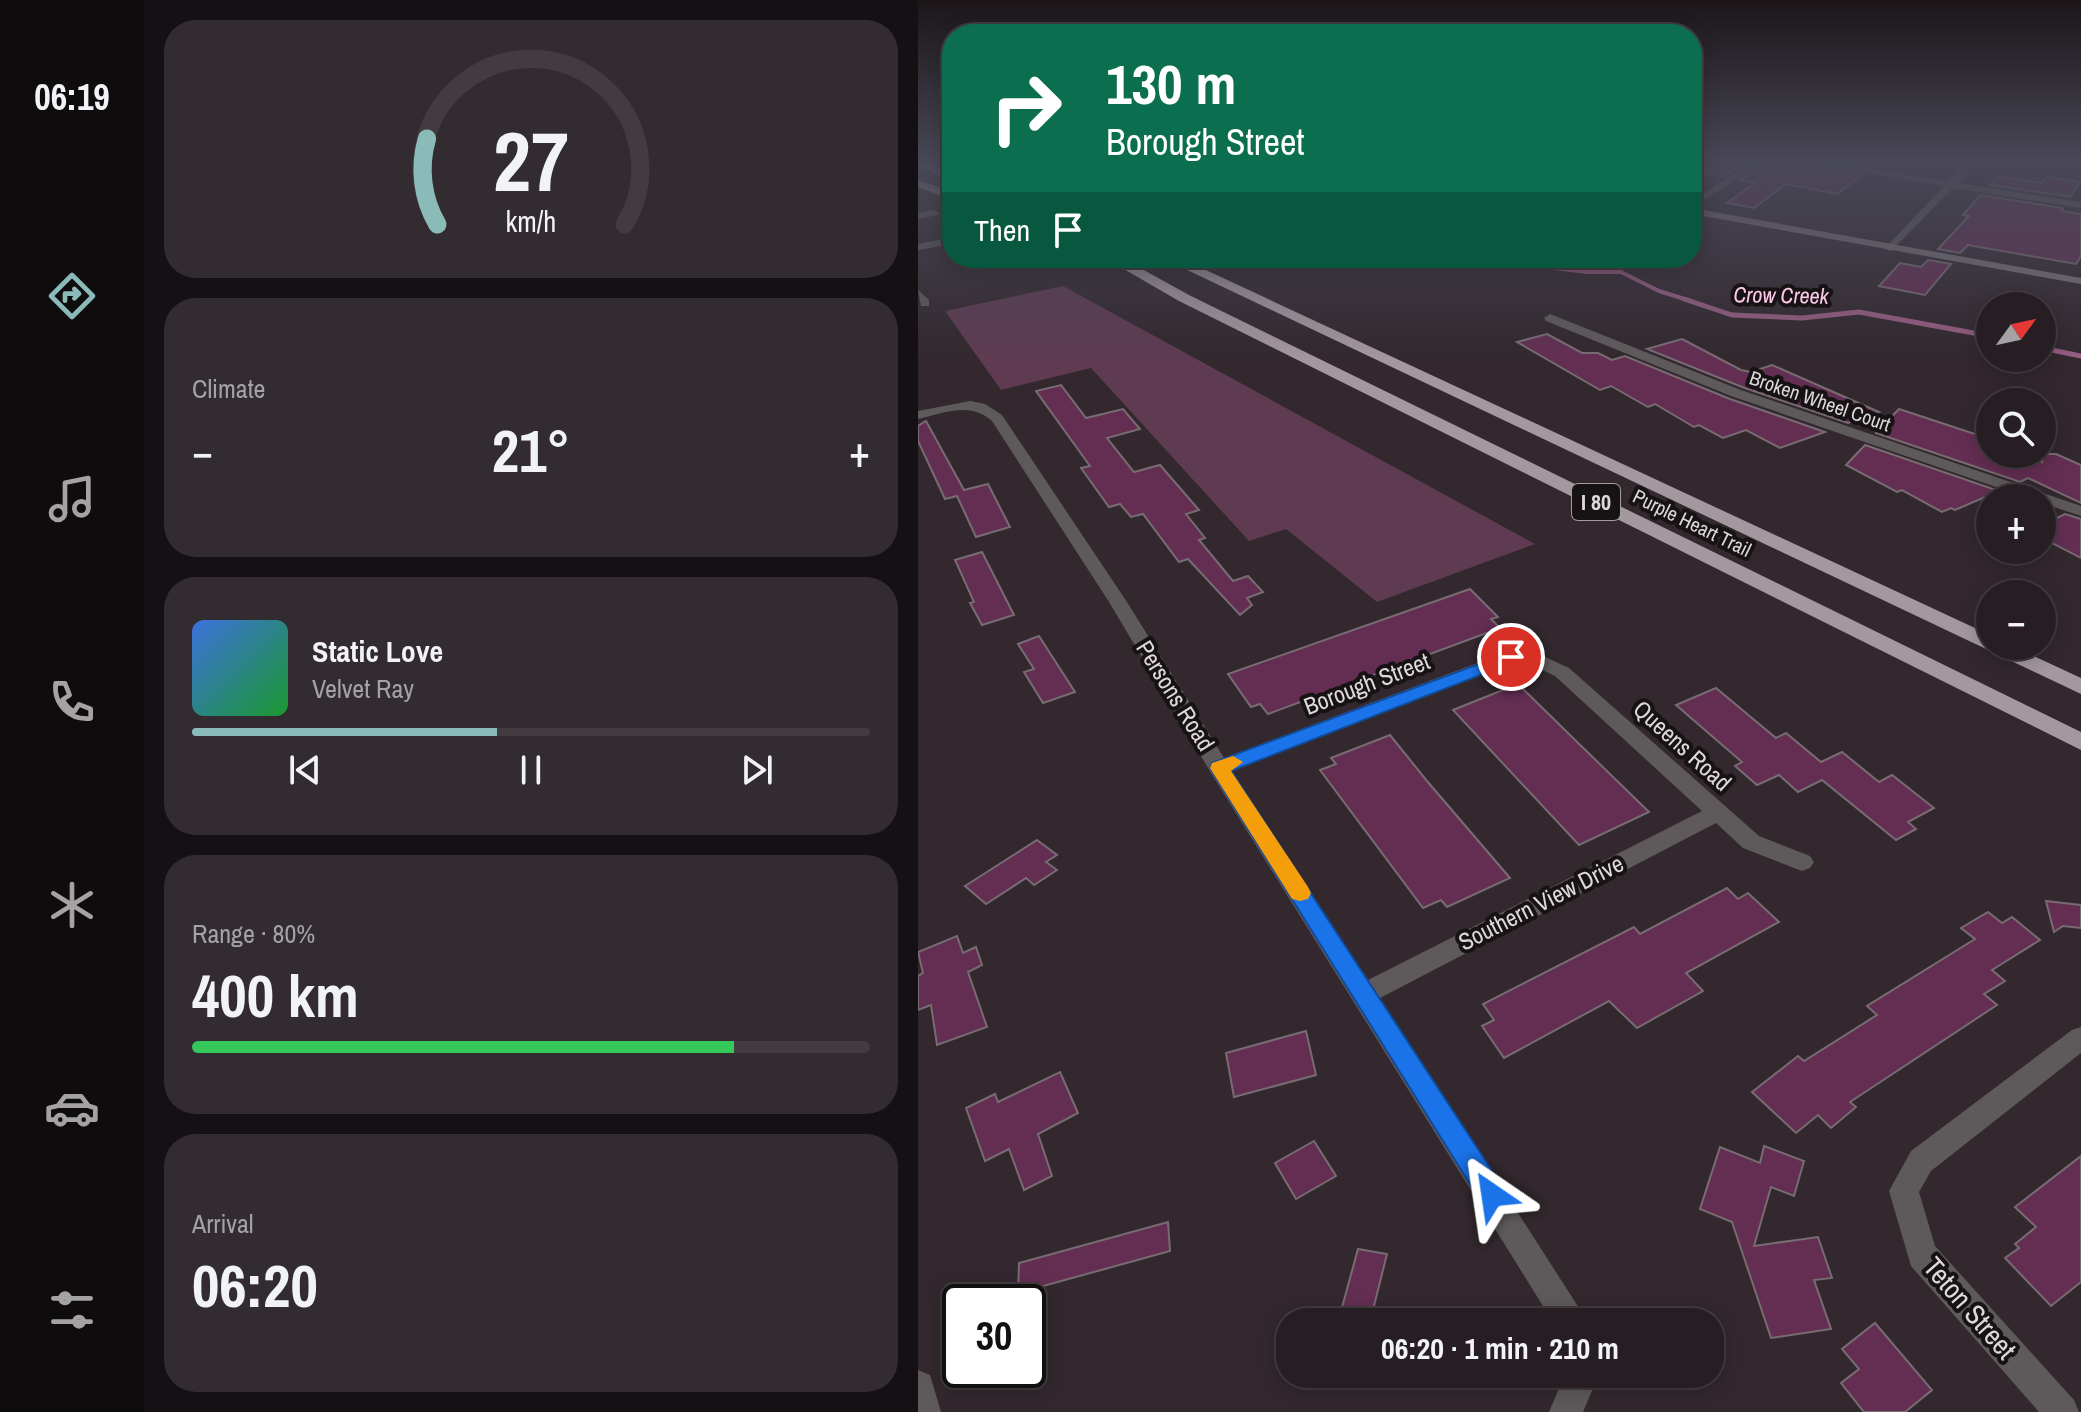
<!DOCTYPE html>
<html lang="en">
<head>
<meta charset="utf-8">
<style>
  body { margin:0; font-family:"Archivo Narrow",sans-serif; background:#322b2f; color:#f1f3f6; height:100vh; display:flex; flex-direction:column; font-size:30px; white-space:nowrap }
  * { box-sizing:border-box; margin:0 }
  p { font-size:26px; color:#a4a2a5 }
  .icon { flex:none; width:44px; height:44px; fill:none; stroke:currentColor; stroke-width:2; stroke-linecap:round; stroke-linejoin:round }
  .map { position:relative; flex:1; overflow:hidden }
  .details { display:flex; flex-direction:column; gap:20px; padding:20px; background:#151013; width:774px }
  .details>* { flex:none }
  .guide { position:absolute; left:24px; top:24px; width:760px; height:244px; border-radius:32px; box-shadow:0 4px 20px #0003,0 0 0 2px #423c40; background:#0b6e4f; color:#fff; overflow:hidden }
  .needle { width:52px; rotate:57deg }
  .controls { position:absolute; left:1058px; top:292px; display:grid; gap:16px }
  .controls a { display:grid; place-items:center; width:80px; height:80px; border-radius:50%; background:#261e22; box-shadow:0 4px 20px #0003,0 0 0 2px #423c40; font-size:40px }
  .speed { position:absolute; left:24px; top:1284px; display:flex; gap:16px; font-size:40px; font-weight:700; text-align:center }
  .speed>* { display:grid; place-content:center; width:104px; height:104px; border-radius:50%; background:#261e22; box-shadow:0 4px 20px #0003,0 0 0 2px #423c40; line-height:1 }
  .speed .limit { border:4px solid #111; border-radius:12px; background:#fff; color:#111 }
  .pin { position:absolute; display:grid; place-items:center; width:68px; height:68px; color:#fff; margin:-34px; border:4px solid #fff; border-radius:50%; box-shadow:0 2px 8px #0007 }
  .me { position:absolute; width:88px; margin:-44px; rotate:328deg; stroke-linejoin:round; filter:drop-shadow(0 0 6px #0008) }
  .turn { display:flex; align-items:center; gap:28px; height:168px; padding:0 32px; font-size:36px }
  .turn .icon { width:104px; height:104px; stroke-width:2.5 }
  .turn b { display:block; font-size:56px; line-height:68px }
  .then { display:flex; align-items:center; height:76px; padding:0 32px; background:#0003; gap:16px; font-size:30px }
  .big { font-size:60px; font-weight:800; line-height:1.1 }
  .details .widget { flex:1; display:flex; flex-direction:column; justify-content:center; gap:12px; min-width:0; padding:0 28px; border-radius:32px; background:#322b2f }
  .details .dial { align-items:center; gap:0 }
  .dial svg { height:208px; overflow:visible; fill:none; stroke:#423c40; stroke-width:7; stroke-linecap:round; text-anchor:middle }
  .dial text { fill:#f1f3f6; stroke:none }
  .song { display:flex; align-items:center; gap:24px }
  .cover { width:96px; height:96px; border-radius:12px; background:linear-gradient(135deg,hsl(220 70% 55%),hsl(130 70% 35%)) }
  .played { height:8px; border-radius:4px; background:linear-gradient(90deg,#8bbbb9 45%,#423c40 45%) }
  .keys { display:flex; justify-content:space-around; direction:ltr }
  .heat { display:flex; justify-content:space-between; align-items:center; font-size:44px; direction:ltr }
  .charge { height:12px; border-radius:6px; background:linear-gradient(90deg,#34c759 80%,#423c40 0) }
  .trip { position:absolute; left:358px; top:1308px; width:448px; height:80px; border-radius:32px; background:#261e22; box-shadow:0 4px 20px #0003,0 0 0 2px #423c40; font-weight:800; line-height:80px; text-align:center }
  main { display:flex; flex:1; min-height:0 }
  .tabs { display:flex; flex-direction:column; width:144px; justify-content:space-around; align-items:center; background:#0f0c0e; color:#a4a2a5 }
  .tabs .icon { width:56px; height:56px }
  .tabs .selected { color:#8bbbb9 }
  .tabs b { font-size:36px; color:#f1f3f6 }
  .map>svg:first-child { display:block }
</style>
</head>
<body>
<main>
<nav class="tabs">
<b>06:19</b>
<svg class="icon selected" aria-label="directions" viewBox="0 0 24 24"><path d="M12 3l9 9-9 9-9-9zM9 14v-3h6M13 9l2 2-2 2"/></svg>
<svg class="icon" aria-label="music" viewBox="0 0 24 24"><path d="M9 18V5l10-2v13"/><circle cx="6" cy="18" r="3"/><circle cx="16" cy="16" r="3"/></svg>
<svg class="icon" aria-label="phone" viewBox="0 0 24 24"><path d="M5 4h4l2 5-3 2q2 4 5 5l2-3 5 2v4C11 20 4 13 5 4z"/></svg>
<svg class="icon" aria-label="climate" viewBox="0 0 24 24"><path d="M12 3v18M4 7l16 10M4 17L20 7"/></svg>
<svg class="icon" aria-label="car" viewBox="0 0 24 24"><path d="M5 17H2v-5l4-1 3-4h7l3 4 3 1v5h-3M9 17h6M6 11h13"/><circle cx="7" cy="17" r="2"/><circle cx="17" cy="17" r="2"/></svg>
<svg class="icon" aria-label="filters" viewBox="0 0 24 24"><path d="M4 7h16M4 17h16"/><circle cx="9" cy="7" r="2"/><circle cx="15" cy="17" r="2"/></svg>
</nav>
<section class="details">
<div class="widget dial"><svg viewBox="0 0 100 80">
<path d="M14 69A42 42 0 1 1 86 69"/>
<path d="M14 69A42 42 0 0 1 10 36" stroke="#8bbbb9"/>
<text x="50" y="56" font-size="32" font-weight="700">27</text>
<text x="50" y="72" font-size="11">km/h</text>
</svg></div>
<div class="widget"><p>Climate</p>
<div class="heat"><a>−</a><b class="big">21°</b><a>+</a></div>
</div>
<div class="widget">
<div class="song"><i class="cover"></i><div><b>Static Love</b><p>Velvet Ray</p></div></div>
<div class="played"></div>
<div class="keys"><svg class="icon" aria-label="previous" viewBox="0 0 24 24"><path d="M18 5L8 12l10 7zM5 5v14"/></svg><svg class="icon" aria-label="pause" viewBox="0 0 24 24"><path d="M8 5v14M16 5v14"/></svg><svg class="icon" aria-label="next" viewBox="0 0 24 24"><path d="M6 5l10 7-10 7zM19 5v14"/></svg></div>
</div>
<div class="widget"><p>Range · 80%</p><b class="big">400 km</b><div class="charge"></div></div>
<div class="widget"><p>Arrival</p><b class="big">06:20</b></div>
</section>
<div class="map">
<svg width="1163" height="1412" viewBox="0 0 1163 1412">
  <rect width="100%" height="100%" fill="#32282e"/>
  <path fill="#5e3b51" d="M 145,286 L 617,544 L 459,602 L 368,529 L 331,541 L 173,368 L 83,390 L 27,311 Z"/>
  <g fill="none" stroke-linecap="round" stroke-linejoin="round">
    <path stroke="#965d82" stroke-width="4" d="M 516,258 L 567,260 L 669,272 L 703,272 L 741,291 L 773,301"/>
    <g stroke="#965d82" stroke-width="5">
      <path d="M 766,299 L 814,315 L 884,318 L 941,312 L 1072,336"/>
      <path d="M 1124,348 L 1163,356"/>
    </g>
  </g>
  <g fill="#632e52" stroke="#776c72" stroke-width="2">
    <path d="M 783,162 L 827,162 L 805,177 L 782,172 Z"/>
    <path d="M 847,162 L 881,162 L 944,175 L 919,194 L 868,184 L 836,208 L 809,203 L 837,183 L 822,180 Z"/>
    <path d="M 1080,176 L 1123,183 L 1130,177 L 1162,182 L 1152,197 L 1072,185 Z"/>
    <path d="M 1062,195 L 1145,208 L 1143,211 L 1163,214 L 1163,256 L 1158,264 L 1050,245 L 1042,253 L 1020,249 L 1051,216 L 1045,215 Z"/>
    <path d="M 1010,260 L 1033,264 L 1007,295 L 961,286 L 982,263 L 1003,267 Z"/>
    <path d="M 629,334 L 664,353 L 680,353 L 694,360 L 707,356 L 812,399 L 907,432 L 862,448 L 828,430 L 805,438 L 781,425 L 776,427 L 737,404 L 730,407 L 693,386 L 682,390 L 599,342 Z"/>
    <path d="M 764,339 L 823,370 L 833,372 L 854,365 L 961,412 L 930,423 L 824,387 L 729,349 Z"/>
    <path d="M 143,385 L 168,418 L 205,409 L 222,429 L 189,438 L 216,472 L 242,465 L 281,510 L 268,514 L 287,538 L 281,540 L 315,581 L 330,576 L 345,592 L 329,598 L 334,605 L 322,615 L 270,559 L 261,562 L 225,514 L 213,517 L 202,504 L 191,507 L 163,468 L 172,466 L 118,391 Z"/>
    <path d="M 981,409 L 1072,439 L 1072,454 L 1106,454 L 1124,462 L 1124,454 L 1138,454 L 1163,465 L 1163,503 L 1110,478 L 1102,482 L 958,433 Z"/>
    <path d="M 8,421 L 46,490 L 70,484 L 92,527 L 58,537 L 39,496 L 27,499 L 0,441 L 0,426 Z"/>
    <path d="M 947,445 L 1081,491 L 1037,510 L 1033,508 L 1024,512 L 984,490 L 979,492 L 928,465 Z"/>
    <path d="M 1147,514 L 1163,519 L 1163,558 L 1124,538 L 1124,525 Z"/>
    <path d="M 64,552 L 96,615 L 64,625 L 52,603 L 56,602 L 37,560 Z"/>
    <path d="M 552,589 L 580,617 L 573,619 L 582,628 L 350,714 L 342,704 L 333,707 L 310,674 Z"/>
    <path d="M 121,636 L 157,692 L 125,703 L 106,672 L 116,669 L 100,644 Z"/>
    <path d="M 600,684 L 653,736 L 731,812 L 661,845 L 535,710 Z"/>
    <path d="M 798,688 L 858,738 L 868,733 L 903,762 L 924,752 L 961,782 L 974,775 L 1016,808 L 990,822 L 998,829 L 978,840 L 904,780 L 880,792 L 861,775 L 839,785 L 817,766 L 824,762 L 758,705 Z"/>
    <path d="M 472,735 L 509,781 L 592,878 L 529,907 L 523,900 L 505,908 L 402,770 L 418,764 L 413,758 Z"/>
    <path d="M 119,840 L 139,855 L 128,862 L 139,870 L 116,885 L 108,878 L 68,904 L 47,886 Z"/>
    <path d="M 809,888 L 820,899 L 830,893 L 861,922 L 768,973 L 785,991 L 719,1028 L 691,1001 L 586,1058 L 564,1026 L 576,1020 L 565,1004 L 716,927 L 722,934 Z"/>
    <path d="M 1128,901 L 1163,905 L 1163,928 L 1145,926 L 1136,932 Z"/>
    <path d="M 1070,912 L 1084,923 L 1094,917 L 1122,940 L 1074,970 L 1087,981 L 1066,994 L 1079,1005 L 932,1102 L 938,1107 L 913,1128 L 900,1115 L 878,1133 L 834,1092 L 880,1056 L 886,1061 L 959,1015 L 949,1006 L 1057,939 L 1043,928 Z"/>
    <path d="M 39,936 L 45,953 L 58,947 L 64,965 L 50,972 L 69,1027 L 19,1045 L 13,1005 L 0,1010 L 0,976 L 5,973 L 0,952 Z"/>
    <path d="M 388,1031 L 398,1075 L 316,1097 L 308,1053 Z"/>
    <path d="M 142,1072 L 160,1113 L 120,1134 L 134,1176 L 106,1190 L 91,1149 L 67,1161 L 48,1108 L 77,1094 L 80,1102 Z"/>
    <path d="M 396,1141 L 418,1176 L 378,1199 L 357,1163 Z"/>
    <path d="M 846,1146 L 886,1161 L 876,1196 L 853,1187 L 836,1246 L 900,1237 L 914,1278 L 896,1280 L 913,1329 L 853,1338 L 814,1222 L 782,1209 L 802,1147 L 842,1163 Z"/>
    <path d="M 1163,1156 L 1163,1282 L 1133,1306 L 1087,1258 L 1101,1248 L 1097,1244 L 1118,1227 L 1097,1207 Z"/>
    <path d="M 250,1222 L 252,1251 L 100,1293 L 101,1263 Z"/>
    <path d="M 440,1249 L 469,1254 L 452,1322 L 420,1322 Z"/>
    <path d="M 957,1323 L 1014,1390 L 987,1412 L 946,1412 L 923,1383 L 941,1369 L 924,1349 Z"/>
  </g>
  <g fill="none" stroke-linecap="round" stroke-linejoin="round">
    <g fill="#5e5a5c" fill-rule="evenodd">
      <path d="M 833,162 L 844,162 L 774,208 L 774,201 Z"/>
      <path d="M 884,162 L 908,162 L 1030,181 L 1049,162 L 1058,162 L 1040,183 L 1163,202 L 1163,208 L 1035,188 L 973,251 L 969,250 L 969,246 L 1026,186 Z"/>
      <path d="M 16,210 L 21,213 L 20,215 L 0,219 L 0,213 Z"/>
      <path d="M 32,238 L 34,244 L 0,250 L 0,244 Z"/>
      <path d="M 0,290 L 11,300 L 11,306 L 3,306 Z"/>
      <path d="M 632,314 L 823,390 L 1163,506 L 1163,516 L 1124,503 L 1124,498 L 1110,498 L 813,396 L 628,321 L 626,318 Z"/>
      <path d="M 52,401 L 67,404 L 84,415 L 209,602 L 306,758 L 586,653 L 616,652 L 651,668 L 841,836 L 892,856 L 896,862 L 892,868 L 884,871 L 876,868 L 825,848 L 798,823 L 462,998 L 670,1322 L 635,1322 L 293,773 L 191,602 L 74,421 C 52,401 25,413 0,419 L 0,411 ZM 595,663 L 612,664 L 637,676 L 784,811 L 450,980 L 314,771 Z"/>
      <path d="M 1163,1027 L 1163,1053 L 1013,1171 L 1001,1192 L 1017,1246 L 1156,1400 L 1161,1412 L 1121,1412 L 993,1266 L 971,1191 L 993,1151 L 1154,1030 Z"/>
      <path d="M 0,1370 L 12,1375 L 23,1412 L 0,1412 Z"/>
      <path d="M 647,1374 L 681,1374 L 665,1412 L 631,1412 Z"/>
    </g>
    <path fill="#7b7377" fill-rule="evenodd" d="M 774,208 L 1163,278 L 1163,284 L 774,214 Z"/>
    <g fill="#a4989f" fill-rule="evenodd">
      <path d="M 0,162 L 9,162 L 34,175 L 34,182 L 0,166 Z"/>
      <path d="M 0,180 L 34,192 L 34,200 L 0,187 Z"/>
      <path d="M 187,258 L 204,258 L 271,295 L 1163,732 L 1163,750 L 261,301 Z"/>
      <path d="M 244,258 L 262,258 L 1072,635 L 1072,646 L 1094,646 L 1163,678 L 1163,694 Z"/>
    </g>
  </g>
  <linearGradient id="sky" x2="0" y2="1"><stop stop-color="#1c1619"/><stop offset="0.45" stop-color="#494857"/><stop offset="1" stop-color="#494857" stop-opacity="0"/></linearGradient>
  <rect width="1163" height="360" fill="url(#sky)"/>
  <path fill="#1a73e8" stroke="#114b97" stroke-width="2" d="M 593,652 L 599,654 L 602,657 L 599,661 L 313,771 L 584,1186 L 588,1195 L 584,1205 L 574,1208 L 565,1205 L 292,768 L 294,763 Z"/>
  <path fill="#f59e0b" d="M 315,756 L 325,762 L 313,771 L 390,887 L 393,893 L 390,899 L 382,901 L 374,899 L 292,768 L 294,763 Z"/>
  <g text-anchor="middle" stroke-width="8" stroke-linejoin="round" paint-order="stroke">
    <g font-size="20" fill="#ded7db" stroke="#171315">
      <text transform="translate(902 401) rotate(19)" y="7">Broken Wheel Court</text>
      <text transform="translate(774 523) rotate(26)" y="7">Purple Heart Trail</text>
    </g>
    <g font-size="22" font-style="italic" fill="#fecaea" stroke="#171315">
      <text transform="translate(863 295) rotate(1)" y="8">Crow Creek</text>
    </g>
    <rect fill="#171315" stroke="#a29ca0" stroke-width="2" x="654" y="484" width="48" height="36" rx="6"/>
    <g font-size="22" font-weight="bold" fill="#ded7db">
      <text x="678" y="510">I 80</text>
    </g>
    <g font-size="24" fill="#ded7db" stroke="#171315">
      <text transform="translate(449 684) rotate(-21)" y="8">Borough Street</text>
      <text transform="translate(257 696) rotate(58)" y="8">Persons Road</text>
      <text transform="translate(764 746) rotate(42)" y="8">Queens Road</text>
      <text transform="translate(623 903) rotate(-27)" y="8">Southern View Drive</text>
    </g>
    <g font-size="28" fill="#ded7db" stroke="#171315">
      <text transform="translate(1052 1308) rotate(49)" y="10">Teton Street</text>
    </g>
  </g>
</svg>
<div class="controls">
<a><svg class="needle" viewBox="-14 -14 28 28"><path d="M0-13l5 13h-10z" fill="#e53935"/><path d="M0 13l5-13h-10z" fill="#a4a2a5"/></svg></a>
<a><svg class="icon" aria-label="search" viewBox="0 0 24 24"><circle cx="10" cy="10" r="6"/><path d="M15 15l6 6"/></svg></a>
<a>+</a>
<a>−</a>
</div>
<div class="speed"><div class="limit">30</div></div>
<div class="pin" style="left:593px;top:657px;background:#d93025"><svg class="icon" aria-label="arrive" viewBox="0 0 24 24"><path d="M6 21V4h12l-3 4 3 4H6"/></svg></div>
<svg class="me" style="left:574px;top:1195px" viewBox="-20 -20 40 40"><path d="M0-17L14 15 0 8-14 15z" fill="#1a73e8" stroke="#fff" stroke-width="4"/></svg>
<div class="trip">06:20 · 1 min · 210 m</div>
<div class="guide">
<div class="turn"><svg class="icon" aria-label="right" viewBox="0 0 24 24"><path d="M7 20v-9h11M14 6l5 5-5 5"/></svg><div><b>130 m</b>Borough Street</div></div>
<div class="then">Then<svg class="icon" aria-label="arrive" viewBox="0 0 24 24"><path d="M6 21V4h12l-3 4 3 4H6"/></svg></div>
</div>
</div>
</main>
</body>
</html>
